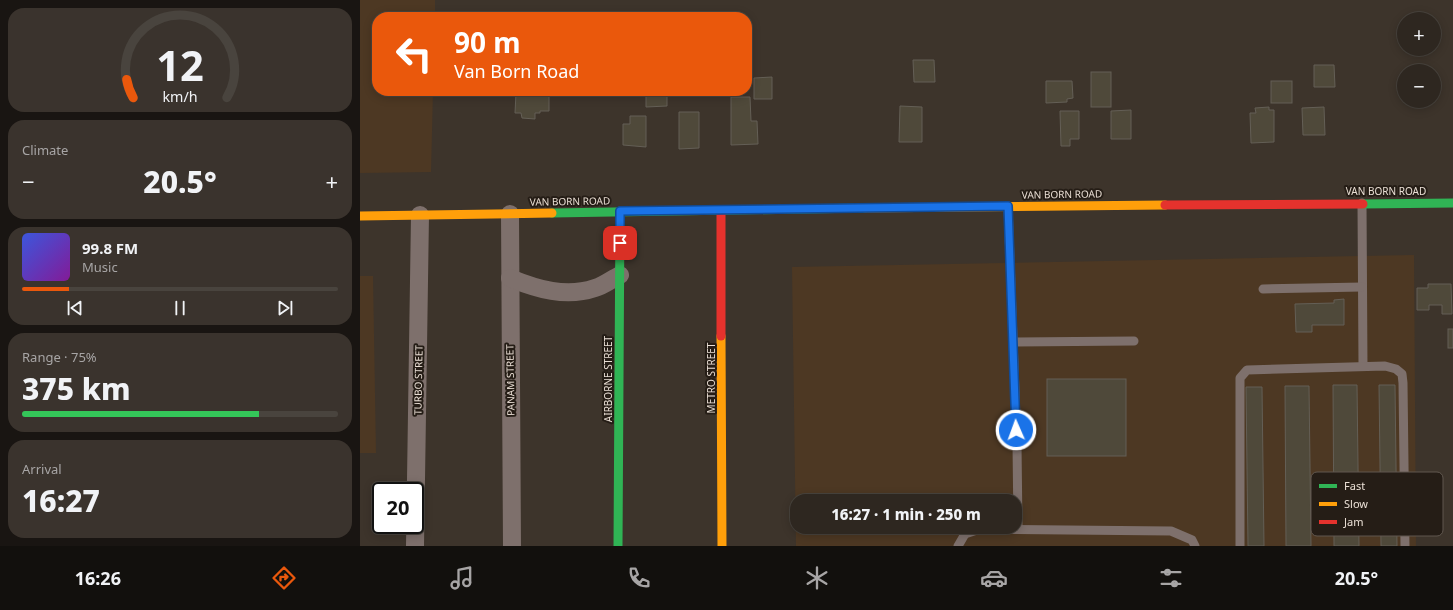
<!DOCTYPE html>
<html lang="en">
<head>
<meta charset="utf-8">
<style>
  body { margin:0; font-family:"Noto Sans",sans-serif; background:#3a332d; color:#f1f3f6; height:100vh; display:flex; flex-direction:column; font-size:15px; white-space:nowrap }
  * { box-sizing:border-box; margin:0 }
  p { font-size:13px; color:#a7a5a5 }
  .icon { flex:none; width:22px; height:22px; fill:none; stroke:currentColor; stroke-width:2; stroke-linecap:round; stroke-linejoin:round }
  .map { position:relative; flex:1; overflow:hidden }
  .sheet { display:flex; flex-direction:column; gap:8px; padding:8px; background:#191512; width:360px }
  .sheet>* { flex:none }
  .banner { position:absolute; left:12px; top:12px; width:380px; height:84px; border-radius:16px; box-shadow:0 2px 10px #0003,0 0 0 1px #49443e; background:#ea580c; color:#fff; overflow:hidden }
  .tools { position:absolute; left:1037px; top:12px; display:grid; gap:8px }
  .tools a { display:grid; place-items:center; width:44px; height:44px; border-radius:50%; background:#2e2720; box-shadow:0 2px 10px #0003,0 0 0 1px #49443e; font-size:20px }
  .speed { position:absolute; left:12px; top:482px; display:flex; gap:8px; font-size:20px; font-weight:700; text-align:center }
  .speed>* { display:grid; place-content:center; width:52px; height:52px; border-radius:50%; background:#2e2720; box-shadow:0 2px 10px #0003,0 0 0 1px #49443e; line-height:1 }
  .speed .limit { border:2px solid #111; border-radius:6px; background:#fff; color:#111 }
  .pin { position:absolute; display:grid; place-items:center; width:34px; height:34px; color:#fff; margin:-17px; border-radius:8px; box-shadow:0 2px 6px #0006 }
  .me { position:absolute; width:44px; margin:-22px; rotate:358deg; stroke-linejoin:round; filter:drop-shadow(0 0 3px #0008) }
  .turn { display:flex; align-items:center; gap:14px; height:84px; padding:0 16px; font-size:18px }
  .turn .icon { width:52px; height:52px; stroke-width:2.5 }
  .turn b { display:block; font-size:28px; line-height:34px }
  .big { font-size:30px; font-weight:800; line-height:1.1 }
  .sheet .card { flex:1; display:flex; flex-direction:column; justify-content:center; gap:6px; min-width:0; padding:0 14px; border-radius:16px; background:#3a332d }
  .sheet .dial { align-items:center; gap:0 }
  .dial svg { height:104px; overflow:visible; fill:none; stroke:#49443e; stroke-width:7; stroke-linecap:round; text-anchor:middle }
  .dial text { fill:#f1f3f6; stroke:none }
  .song { display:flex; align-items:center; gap:12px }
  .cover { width:48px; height:48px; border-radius:6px; background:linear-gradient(135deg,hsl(230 70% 55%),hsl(290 70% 35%)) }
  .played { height:4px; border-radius:2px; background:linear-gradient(90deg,#ea580c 15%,#49443e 15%) }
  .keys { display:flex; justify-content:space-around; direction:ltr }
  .heat { display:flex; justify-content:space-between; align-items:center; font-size:22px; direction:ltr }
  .charge { height:6px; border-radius:3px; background:linear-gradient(90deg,#34c759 75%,#49443e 0) }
  .trip { position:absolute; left:430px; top:494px; width:232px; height:40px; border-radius:16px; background:#2e2720; box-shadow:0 2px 10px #0003,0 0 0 1px #49443e; font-weight:800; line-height:40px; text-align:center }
  .dock { display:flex; height:64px; justify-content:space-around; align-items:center; background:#12100d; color:#a7a5a5 }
  .dock .icon { width:28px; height:28px }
  .dock .active { color:#ea580c }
  .dock b { font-size:18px; color:#f1f3f6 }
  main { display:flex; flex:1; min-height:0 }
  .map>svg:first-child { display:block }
</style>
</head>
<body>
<main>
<section class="sheet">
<div class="card dial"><svg viewBox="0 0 100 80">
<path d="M14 69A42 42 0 1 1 86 69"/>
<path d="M14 69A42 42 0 0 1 9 55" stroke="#ea580c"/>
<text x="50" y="56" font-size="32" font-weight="700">12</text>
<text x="50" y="72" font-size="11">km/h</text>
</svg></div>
<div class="card"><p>Climate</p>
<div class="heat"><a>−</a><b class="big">20.5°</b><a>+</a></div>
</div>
<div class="card">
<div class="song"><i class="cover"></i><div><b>99.8 FM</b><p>Music</p></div></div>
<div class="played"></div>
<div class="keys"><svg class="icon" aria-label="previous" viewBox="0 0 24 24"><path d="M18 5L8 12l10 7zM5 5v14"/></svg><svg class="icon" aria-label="pause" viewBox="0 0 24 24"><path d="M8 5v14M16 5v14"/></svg><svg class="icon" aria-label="next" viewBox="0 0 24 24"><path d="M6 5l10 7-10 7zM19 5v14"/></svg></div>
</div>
<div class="card"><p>Range · 75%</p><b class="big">375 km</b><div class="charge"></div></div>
<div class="card"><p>Arrival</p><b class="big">16:27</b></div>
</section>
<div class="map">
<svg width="1093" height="546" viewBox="0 0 1093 546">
  <rect width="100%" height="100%" fill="#3d342b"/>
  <g fill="#4d3823" fill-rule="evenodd">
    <path d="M 0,0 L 75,0 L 75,17 L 17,17 L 17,91 L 73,91 L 71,172 L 0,173 Z"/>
    <path d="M 1054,255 L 1056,546 L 436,546 L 432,267 ZM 437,501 L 655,501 L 655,527 L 437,527 Z"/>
    <path d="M 0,276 L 13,276 L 16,453 L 0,453 Z"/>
  </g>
  <g fill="#4f493a" stroke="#645f56">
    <path d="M 553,60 L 574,60 L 575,82 L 554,82 Z"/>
    <path d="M 954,65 L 974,65 L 975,87 L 954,87 Z"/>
    <rect x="731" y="72" width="20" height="35"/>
    <path d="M 412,77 L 412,99 L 394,99 L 394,78 Z"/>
    <path d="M 686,81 L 712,81 L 713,98 L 707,99 L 707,102 L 686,103 Z"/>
    <rect x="911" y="81" width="21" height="22"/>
    <path d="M 286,91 L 307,91 L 307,106 L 286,107 Z"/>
    <path d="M 156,93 L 189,93 L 189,111 L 180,111 L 180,113 L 175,113 L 175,119 L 162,118 L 161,113 L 155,113 Z"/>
    <path d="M 371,97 L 390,97 L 391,121 L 397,121 L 398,144 L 371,145 Z"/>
    <path d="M 540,106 L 562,107 L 562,142 L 539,142 Z"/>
    <path d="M 909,107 L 909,110 L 914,110 L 914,142 L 891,143 L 890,113 L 896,113 L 895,108 Z"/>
    <path d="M 964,107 L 965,135 L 943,135 L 942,108 Z"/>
    <path d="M 771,110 L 771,139 L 751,139 L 751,111 Z"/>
    <path d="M 700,111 L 719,111 L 719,139 L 710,139 L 710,146 L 701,146 Z"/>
    <path d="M 319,112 L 339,112 L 339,148 L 319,149 Z"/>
    <path d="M 270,116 L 286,116 L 286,147 L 263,145 L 263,124 L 270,124 Z"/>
    <path d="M 1068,284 L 1091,284 L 1092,314 L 1082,314 L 1082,305 L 1069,305 L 1069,310 L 1057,310 L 1057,288 L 1068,288 Z"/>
    <path d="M 984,299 L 984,325 L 952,325 L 952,332 L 936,332 L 935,304 L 974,303 L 974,300 Z"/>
    <rect x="1088" y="329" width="5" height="19"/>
    <rect x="687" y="379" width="79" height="77"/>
    <path d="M 973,385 L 997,385 L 999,546 L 974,546 Z"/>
    <path d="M 1019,385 L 1035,385 L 1037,546 L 1021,546 Z"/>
    <path d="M 925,386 L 949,386 L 951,546 L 926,546 Z"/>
    <path d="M 886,387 L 902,387 L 904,546 L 888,546 Z"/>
  </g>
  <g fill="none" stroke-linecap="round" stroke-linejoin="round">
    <g stroke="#7e706c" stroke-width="9">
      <path d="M 1002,203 L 1003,366"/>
      <path d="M 648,206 L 657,445 L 658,528"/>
      <path d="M 903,289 L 1002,287"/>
      <path d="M 654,342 L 774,341"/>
      <path d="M 598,546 L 605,534 L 620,529 L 811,531 L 832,540 L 835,546"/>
      <path d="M 880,546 L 880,378 L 887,370 L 1025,366 L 1036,369 L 1042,374 L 1043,383 L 1045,546"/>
    </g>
    <g stroke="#7e706c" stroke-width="18">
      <path d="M 150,214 L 152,546"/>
      <path d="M 150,278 C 177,289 206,298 235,288 C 243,286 252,279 260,275"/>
      <path d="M 55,546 L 60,215"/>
    </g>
    <g stroke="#30b455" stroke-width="9">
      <path d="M 1003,204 L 1093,203"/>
      <path d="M 192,213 L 505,208"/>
      <path d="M 258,546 L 260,211"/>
    </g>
    <g stroke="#ff9f0a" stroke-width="9">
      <path d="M 505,208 L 805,205"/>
      <path d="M 0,216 L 192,213"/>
      <path d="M 361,336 L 362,546"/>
    </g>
    <g stroke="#e5322d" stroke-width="9">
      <path d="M 805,205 L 1003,204"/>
      <path d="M 361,210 L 361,336"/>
    </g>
  </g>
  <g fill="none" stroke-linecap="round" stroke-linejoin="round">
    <defs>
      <path id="route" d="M 260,243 L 260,211 L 648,206 L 656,430"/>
    </defs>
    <use href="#route" stroke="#114b97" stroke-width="10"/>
    <use href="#route" stroke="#1a73e8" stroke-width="7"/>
  </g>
  <g text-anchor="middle" stroke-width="4" stroke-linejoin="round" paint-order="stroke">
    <g font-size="10" fill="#eadfd5" stroke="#251d16">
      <text x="1026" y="195">VAN BORN ROAD</text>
      <text transform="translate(702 194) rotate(-1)" y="4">VAN BORN ROAD</text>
      <text transform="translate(210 201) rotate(-1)" y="4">VAN BORN ROAD</text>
      <text transform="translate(351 378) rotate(-90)" y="4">METRO STREET</text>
      <text transform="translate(248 379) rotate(-90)" y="4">AIRBORNE STREET</text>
      <text transform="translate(58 380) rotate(-89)" y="4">TURBO STREET</text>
      <text transform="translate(150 380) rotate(-91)" y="4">PANAM STREET</text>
    </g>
  </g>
  <rect x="951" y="472" width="132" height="64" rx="6" fill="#251d16" stroke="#60574f" stroke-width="1"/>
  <rect x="959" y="484" width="18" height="4" fill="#30b455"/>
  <rect x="959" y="502" width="18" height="4" fill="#ff9f0a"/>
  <rect x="959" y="520" width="18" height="4" fill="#e5322d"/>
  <g font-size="11" fill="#eadfd5">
    <text x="984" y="490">Fast</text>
    <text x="984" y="508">Slow</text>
    <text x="984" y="526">Jam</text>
  </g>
</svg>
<div class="tools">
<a>+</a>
<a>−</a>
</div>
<div class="speed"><div class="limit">20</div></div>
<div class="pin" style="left:260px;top:243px;background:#d93025"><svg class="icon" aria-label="arrive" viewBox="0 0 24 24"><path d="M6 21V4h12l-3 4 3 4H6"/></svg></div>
<svg class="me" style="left:656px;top:430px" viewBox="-20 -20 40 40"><circle r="17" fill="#1a73e8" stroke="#fff" stroke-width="3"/><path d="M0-11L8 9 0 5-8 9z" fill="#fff"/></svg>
<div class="trip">16:27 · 1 min · 250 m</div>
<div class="banner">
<div class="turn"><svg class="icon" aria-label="left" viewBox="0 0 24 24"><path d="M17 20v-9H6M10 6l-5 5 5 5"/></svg><div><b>90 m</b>Van Born Road</div></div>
</div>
</div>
</main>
<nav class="dock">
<b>16:26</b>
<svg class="icon active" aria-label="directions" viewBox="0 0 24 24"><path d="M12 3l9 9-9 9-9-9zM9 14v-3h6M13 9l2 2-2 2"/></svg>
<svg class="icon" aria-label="music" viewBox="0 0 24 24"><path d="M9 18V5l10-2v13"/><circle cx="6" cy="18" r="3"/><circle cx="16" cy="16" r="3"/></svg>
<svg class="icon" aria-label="phone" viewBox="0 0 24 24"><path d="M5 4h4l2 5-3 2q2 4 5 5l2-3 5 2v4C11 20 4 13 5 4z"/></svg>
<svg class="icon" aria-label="climate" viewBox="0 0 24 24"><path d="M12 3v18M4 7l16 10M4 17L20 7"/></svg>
<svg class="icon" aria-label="car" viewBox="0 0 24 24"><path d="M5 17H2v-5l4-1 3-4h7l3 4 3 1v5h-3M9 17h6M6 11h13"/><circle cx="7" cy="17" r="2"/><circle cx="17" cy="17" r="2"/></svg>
<svg class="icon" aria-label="filters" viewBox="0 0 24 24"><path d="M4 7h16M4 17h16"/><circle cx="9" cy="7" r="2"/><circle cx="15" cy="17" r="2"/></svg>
<b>20.5°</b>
</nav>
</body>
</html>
